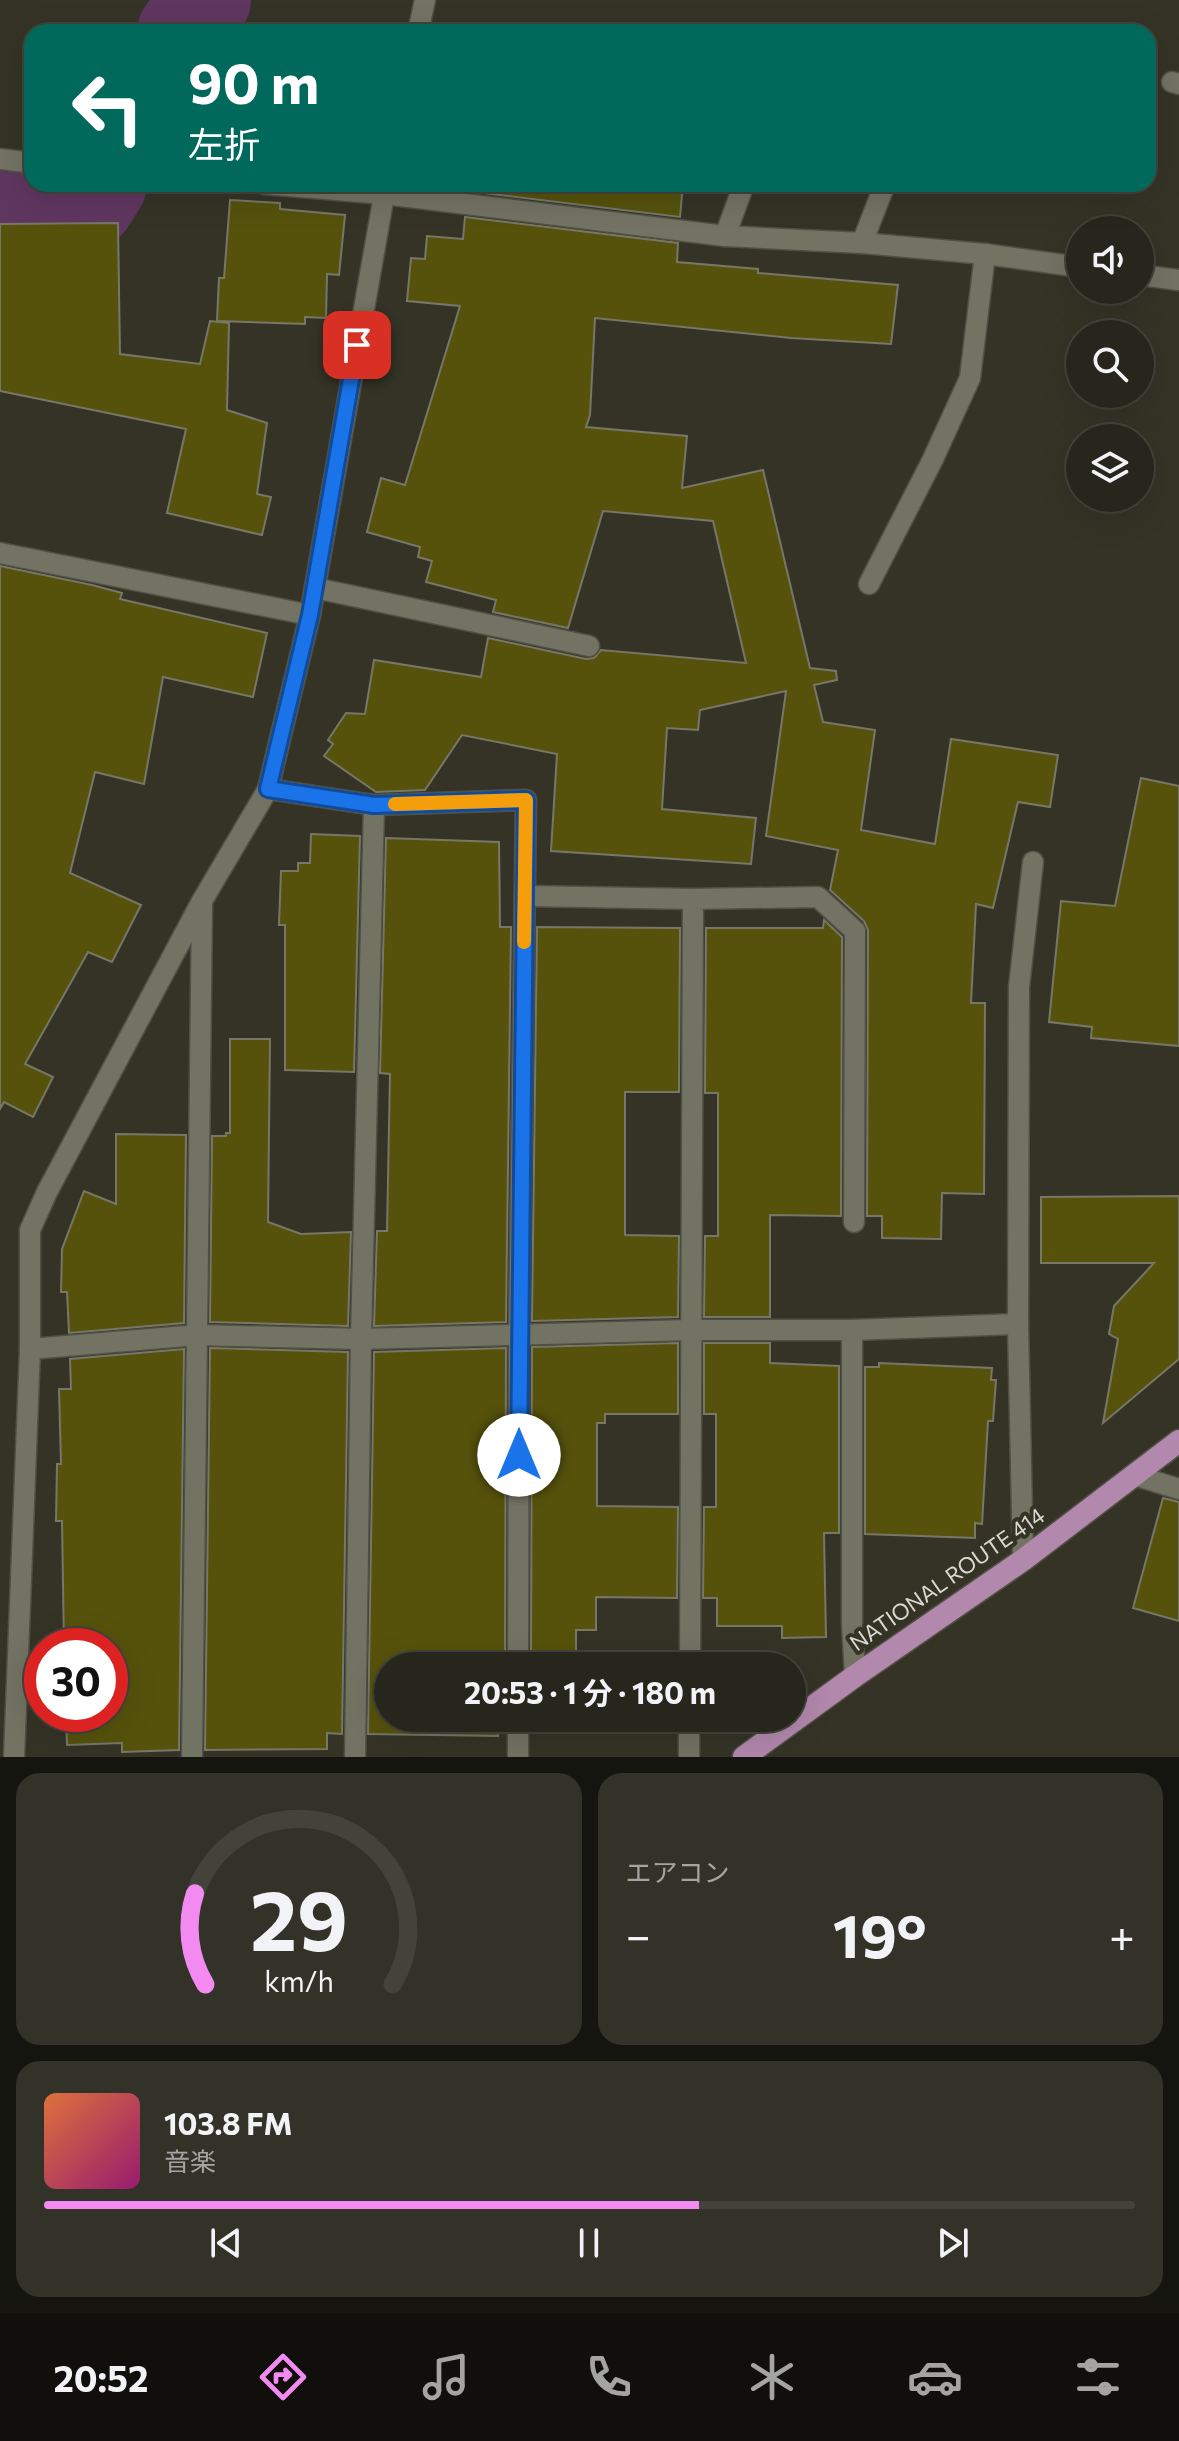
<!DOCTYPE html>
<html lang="ja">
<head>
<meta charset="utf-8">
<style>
  body { margin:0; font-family:Commissioner,"Noto Sans JP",sans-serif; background:#333229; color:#f1f3f6; height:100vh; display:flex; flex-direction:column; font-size:30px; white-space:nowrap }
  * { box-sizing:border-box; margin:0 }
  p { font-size:26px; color:#a4a5a3 }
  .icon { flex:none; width:44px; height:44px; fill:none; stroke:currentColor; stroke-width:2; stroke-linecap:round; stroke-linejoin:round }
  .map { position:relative; height:1757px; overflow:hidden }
  .details { display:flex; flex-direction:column; gap:16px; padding:16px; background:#15150f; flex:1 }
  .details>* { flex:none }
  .top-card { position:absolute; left:24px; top:24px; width:1132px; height:168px; border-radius:24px; box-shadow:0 8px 32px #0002,0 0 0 2px #43433b; background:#00695c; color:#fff; overflow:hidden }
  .controls { position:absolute; left:1066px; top:216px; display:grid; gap:16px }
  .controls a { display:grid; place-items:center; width:88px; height:88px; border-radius:50%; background:#27261c; box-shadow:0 8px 32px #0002,0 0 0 2px #43433b; font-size:40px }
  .speed { position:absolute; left:24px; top:1628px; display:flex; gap:16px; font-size:40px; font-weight:700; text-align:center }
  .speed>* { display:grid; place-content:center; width:104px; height:104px; border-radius:50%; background:#27261c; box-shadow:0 8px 32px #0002,0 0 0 2px #43433b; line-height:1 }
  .speed .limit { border:12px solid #d22; background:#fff; color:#111 }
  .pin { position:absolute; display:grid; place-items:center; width:68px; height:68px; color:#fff; margin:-34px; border-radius:16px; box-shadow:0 4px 12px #0006 }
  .me { position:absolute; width:88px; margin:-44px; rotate:0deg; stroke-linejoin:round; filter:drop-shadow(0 0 6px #0008) }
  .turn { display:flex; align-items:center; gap:28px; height:168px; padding:0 32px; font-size:36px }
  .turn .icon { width:104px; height:104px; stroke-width:2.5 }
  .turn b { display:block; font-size:56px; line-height:68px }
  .big { font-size:60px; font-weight:700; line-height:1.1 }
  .details .card { flex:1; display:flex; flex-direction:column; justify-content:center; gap:12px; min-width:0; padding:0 28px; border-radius:24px; background:#333229 }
  .details .dial { align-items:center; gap:0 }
  .dial svg { height:208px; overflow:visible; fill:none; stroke:#43433b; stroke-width:7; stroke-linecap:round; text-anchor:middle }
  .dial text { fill:#f1f3f6; stroke:none }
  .song { display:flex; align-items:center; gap:24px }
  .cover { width:96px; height:96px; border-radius:12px; background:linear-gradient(135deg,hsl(20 70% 55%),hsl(320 70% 35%)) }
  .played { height:8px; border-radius:4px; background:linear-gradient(90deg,#f38af1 60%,#43433b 60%) }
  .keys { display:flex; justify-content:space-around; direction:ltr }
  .heat { display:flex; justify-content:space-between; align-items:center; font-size:44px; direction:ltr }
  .details .tiles { flex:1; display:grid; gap:16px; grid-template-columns:1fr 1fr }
  .card:last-child { grid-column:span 2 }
  .trip { position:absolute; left:374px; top:1652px; width:432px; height:80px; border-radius:40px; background:#27261c; box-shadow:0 8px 32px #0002,0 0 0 2px #43433b; font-weight:700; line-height:80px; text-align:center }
  .tabs { display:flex; height:128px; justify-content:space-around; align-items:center; background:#100f0b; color:#a4a5a3 }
  .tabs .icon { width:56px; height:56px }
  .tabs .active { color:#f38af1 }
  .tabs b { font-size:36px; color:#f1f3f6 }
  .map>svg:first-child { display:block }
</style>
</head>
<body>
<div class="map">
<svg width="1179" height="1757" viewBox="0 0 1179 1757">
  <rect width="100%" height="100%" fill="#343326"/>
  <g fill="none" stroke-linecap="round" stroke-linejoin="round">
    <g stroke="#5f365f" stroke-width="90">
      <path d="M 182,32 L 206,0"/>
      <path d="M 0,208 L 90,203 L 102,184"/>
    </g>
  </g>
  <g fill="#56520c" stroke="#777768" stroke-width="2">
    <path d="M 468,184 L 683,184 L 680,217 L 467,191 Z"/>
    <path d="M 230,200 L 280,203 L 280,209 L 345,215 L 339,275 L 327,274 L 326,318 L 305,317 L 305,324 L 217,321 L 219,278 L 224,278 Z"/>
    <path d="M 465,217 L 678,243 L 677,262 L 758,269 L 758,273 L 898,285 L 891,344 L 791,338 L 595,318 L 590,415 L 586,427 L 687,436 L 682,488 L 763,470 L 810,668 L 836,671 L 837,680 L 814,685 L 823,722 L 875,730 L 861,830 L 935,844 L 951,739 L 1058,755 L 1050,807 L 1018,802 L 993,908 L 976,904 L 971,1003 L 985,1003 L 984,1194 L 942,1193 L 941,1239 L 882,1238 L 882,1216 L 867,1216 L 868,930 L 864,921 L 830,890 L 838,850 L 766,836 L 786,691 L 700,710 L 698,730 L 667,728 L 662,809 L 756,818 L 751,864 L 551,851 L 557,754 L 462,735 L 425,790 L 376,792 L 324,756 L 333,744 L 328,740 L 346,713 L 365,714 L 374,660 L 481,677 L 488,638 L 586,659 L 594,658 L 601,650 L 746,663 L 713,521 L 603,511 L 568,628 L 493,612 L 496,600 L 426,582 L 432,561 L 418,557 L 420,547 L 367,532 L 381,478 L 405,485 L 460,306 L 407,301 L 411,258 L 425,259 L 427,236 L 463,239 Z"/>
    <path d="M 118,223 L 120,354 L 200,364 L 210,321 L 229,323 L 227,410 L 267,423 L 257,494 L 271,497 L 262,535 L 167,513 L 186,429 L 0,391 L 0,224 Z"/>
    <path d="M 0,566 L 92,585 L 122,593 L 120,599 L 267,633 L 253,697 L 163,677 L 144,784 L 95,772 L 70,873 L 141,905 L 112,962 L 88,952 L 25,1064 L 53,1077 L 33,1117 L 4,1102 L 0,1109 Z"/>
    <path d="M 1141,778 L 1179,786 L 1179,1046 L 1091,1038 L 1092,1027 L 1049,1022 L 1061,901 L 1115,906 Z"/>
    <path d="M 311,834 L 360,836 L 354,1072 L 285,1070 L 285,925 L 279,925 L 281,871 L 298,871 L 298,863 L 310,863 Z"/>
    <path d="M 386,838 L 499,842 L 500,927 L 511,927 L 506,1322 L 374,1326 L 377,1231 L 387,1231 L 390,1074 L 380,1073 Z"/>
    <path d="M 824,920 L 842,937 L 841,1216 L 770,1215 L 770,1317 L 704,1317 L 705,1236 L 718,1236 L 718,1093 L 705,1093 L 706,928 L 823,928 Z"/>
    <path d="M 537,927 L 680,928 L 679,1092 L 625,1092 L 625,1235 L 679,1236 L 678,1317 L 532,1321 Z"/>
    <path d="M 230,1039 L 270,1039 L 268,1222 L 301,1234 L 351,1232 L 348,1326 L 210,1322 L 212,1136 L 226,1136 L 226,1133 L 230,1133 Z"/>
    <path d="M 116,1134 L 186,1135 L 184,1323 L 69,1333 L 67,1292 L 61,1292 L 62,1249 L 84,1191 L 116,1204 Z"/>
    <path d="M 1179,1196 L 1179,1359 L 1103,1423 L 1118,1339 L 1109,1334 L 1114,1306 L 1154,1263 L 1041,1263 L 1041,1197 Z"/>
    <path d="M 678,1343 L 678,1414 L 605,1414 L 605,1423 L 597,1423 L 597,1506 L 678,1507 L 677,1598 L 596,1597 L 596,1630 L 576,1630 L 576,1653 L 531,1655 L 532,1347 Z"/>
    <path d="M 704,1343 L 770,1343 L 770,1363 L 839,1366 L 839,1533 L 824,1533 L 826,1637 L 782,1638 L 782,1626 L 717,1626 L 717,1598 L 703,1598 L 704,1507 L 716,1507 L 716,1414 L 704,1414 Z"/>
    <path d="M 210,1348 L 348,1352 L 342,1734 L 327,1733 L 327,1749 L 205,1750 Z"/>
    <path d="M 506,1348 L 505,1656 L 499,1656 L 499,1666 L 388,1666 L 388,1718 L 498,1718 L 498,1736 L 368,1734 L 374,1352 Z"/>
    <path d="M 184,1349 L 179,1750 L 122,1752 L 122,1743 L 67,1745 L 66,1714 L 110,1714 L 110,1646 L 64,1646 L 62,1521 L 56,1521 L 57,1464 L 61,1464 L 59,1389 L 71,1389 L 70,1359 Z"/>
    <path d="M 879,1363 L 992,1368 L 991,1380 L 996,1380 L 993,1421 L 988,1421 L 982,1524 L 975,1523 L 975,1538 L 865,1534 L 865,1367 L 879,1367 Z"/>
    <path d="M 1163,1498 L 1179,1502 L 1179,1621 L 1133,1608 Z"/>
  </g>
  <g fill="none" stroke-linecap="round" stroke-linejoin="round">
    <defs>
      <path id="service" d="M 1134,1475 L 1179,1489"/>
      <g id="minor">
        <path d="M 418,32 L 425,0"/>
        <path d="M 1172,82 L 1179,84"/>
        <path d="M 0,159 L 32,163"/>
        <path d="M 265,184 L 384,194 L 725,236 L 862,243 L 985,254 L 1080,267"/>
        <path d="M 725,236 L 744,184"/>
        <path d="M 862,243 L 885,184"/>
        <path d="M 1140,275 L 1179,280"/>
        <path d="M 0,553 L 310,615"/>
        <path d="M 869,584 L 933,459 L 970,378 L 985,254"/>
        <path d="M 315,588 L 589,646"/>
        <path d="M 268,789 L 374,805 L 526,800 L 519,1334 L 518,1666"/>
        <path d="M 525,896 L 693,899"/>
        <path d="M 852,1330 L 852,1623 L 855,1676"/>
        <path d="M 30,1349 L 198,1335 L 361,1339 L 692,1330 L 852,1330 L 1018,1324"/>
        <path d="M 1023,1560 L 1018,1324 L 1019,987 L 1033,862"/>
        <path d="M 690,1666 L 693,899 L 818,897 L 855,931 L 854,1222"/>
        <path d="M 14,1757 L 30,1349 L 30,1230 L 47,1192 L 202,901 L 268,789 L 310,615 L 386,184"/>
        <path d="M 192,1757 L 202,905"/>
        <path d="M 355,1757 L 361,1339 L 374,805"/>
        <path d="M 518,1757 L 518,1718"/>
        <path d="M 689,1757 L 689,1718"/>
      </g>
      <path id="trunk" d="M 744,1757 L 855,1676 L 1023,1560 L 1179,1441"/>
    </defs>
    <use href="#service" stroke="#515045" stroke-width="23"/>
    <use href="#minor" stroke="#515045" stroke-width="23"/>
    <use href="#trunk" stroke="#515045" stroke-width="25"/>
    <use href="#service" stroke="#737364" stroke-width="20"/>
    <use href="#minor" stroke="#737364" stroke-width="20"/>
    <use href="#trunk" stroke="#b288ad" stroke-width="22"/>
  </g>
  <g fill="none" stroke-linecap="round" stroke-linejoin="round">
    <defs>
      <path id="route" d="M 357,345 L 310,615 L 268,789 L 374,805 L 526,800 L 519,1455"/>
    </defs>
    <use href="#route" stroke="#114b97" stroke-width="20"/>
    <use href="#route" stroke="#1a73e8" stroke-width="14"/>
    <path stroke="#f59e0b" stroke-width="14" d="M 395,804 L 526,800 L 524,942"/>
  </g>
  <g text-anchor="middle" stroke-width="8" stroke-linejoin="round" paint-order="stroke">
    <g font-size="22" fill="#dad9d1" stroke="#343326">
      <text transform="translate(947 1579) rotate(-35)" y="8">NATIONAL ROUTE 414</text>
    </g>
  </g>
</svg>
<div class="controls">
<a><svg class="icon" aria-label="sound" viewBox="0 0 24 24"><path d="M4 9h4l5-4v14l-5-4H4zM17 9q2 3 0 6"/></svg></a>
<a><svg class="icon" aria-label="search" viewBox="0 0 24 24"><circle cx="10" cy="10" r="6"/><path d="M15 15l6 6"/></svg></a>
<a><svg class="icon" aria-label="layers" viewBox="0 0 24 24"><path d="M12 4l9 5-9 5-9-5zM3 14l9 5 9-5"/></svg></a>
</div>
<div class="speed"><div class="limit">30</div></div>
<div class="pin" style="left:357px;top:345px;background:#d93025"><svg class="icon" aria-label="arrive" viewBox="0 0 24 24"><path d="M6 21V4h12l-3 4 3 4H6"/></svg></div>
<svg class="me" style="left:519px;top:1455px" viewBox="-20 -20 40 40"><circle r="19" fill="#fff"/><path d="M0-13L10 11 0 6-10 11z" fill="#1a73e8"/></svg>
<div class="trip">20:53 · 1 分 · 180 m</div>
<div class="top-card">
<div class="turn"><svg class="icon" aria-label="left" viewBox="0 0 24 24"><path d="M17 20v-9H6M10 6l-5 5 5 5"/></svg><div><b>90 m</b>左折</div></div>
</div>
</div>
<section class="details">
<div class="tiles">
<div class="card dial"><svg viewBox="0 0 100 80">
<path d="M14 69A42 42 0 1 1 86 69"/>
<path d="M14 69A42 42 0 0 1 10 34" stroke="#f38af1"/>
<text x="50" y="56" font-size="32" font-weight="700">29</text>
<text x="50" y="72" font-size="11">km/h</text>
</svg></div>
<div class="card"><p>エアコン</p>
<div class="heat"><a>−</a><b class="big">19°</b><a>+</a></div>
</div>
<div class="card">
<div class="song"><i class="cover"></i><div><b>103.8 FM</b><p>音楽</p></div></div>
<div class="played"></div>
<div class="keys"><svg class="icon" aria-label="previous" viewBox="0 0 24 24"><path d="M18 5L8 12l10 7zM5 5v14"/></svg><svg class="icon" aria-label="pause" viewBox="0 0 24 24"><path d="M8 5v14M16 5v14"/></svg><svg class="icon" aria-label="next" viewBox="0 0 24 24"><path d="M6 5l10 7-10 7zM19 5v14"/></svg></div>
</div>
</div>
</section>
<nav class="tabs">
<b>20:52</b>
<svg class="icon active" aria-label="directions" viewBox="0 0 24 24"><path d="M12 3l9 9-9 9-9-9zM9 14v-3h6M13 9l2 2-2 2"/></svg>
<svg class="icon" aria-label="music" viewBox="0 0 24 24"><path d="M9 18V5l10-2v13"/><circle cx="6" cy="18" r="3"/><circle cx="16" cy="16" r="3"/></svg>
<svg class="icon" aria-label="phone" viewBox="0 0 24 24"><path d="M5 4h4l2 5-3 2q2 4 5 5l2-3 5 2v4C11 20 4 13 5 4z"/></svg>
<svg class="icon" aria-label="climate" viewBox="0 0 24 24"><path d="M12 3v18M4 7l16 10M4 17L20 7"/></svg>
<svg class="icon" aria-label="car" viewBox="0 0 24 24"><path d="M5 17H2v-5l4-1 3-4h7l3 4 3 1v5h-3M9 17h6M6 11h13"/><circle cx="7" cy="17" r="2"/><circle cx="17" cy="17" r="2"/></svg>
<svg class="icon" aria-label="filters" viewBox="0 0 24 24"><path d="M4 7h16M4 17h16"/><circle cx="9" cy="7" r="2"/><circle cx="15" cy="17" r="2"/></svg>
</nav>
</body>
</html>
